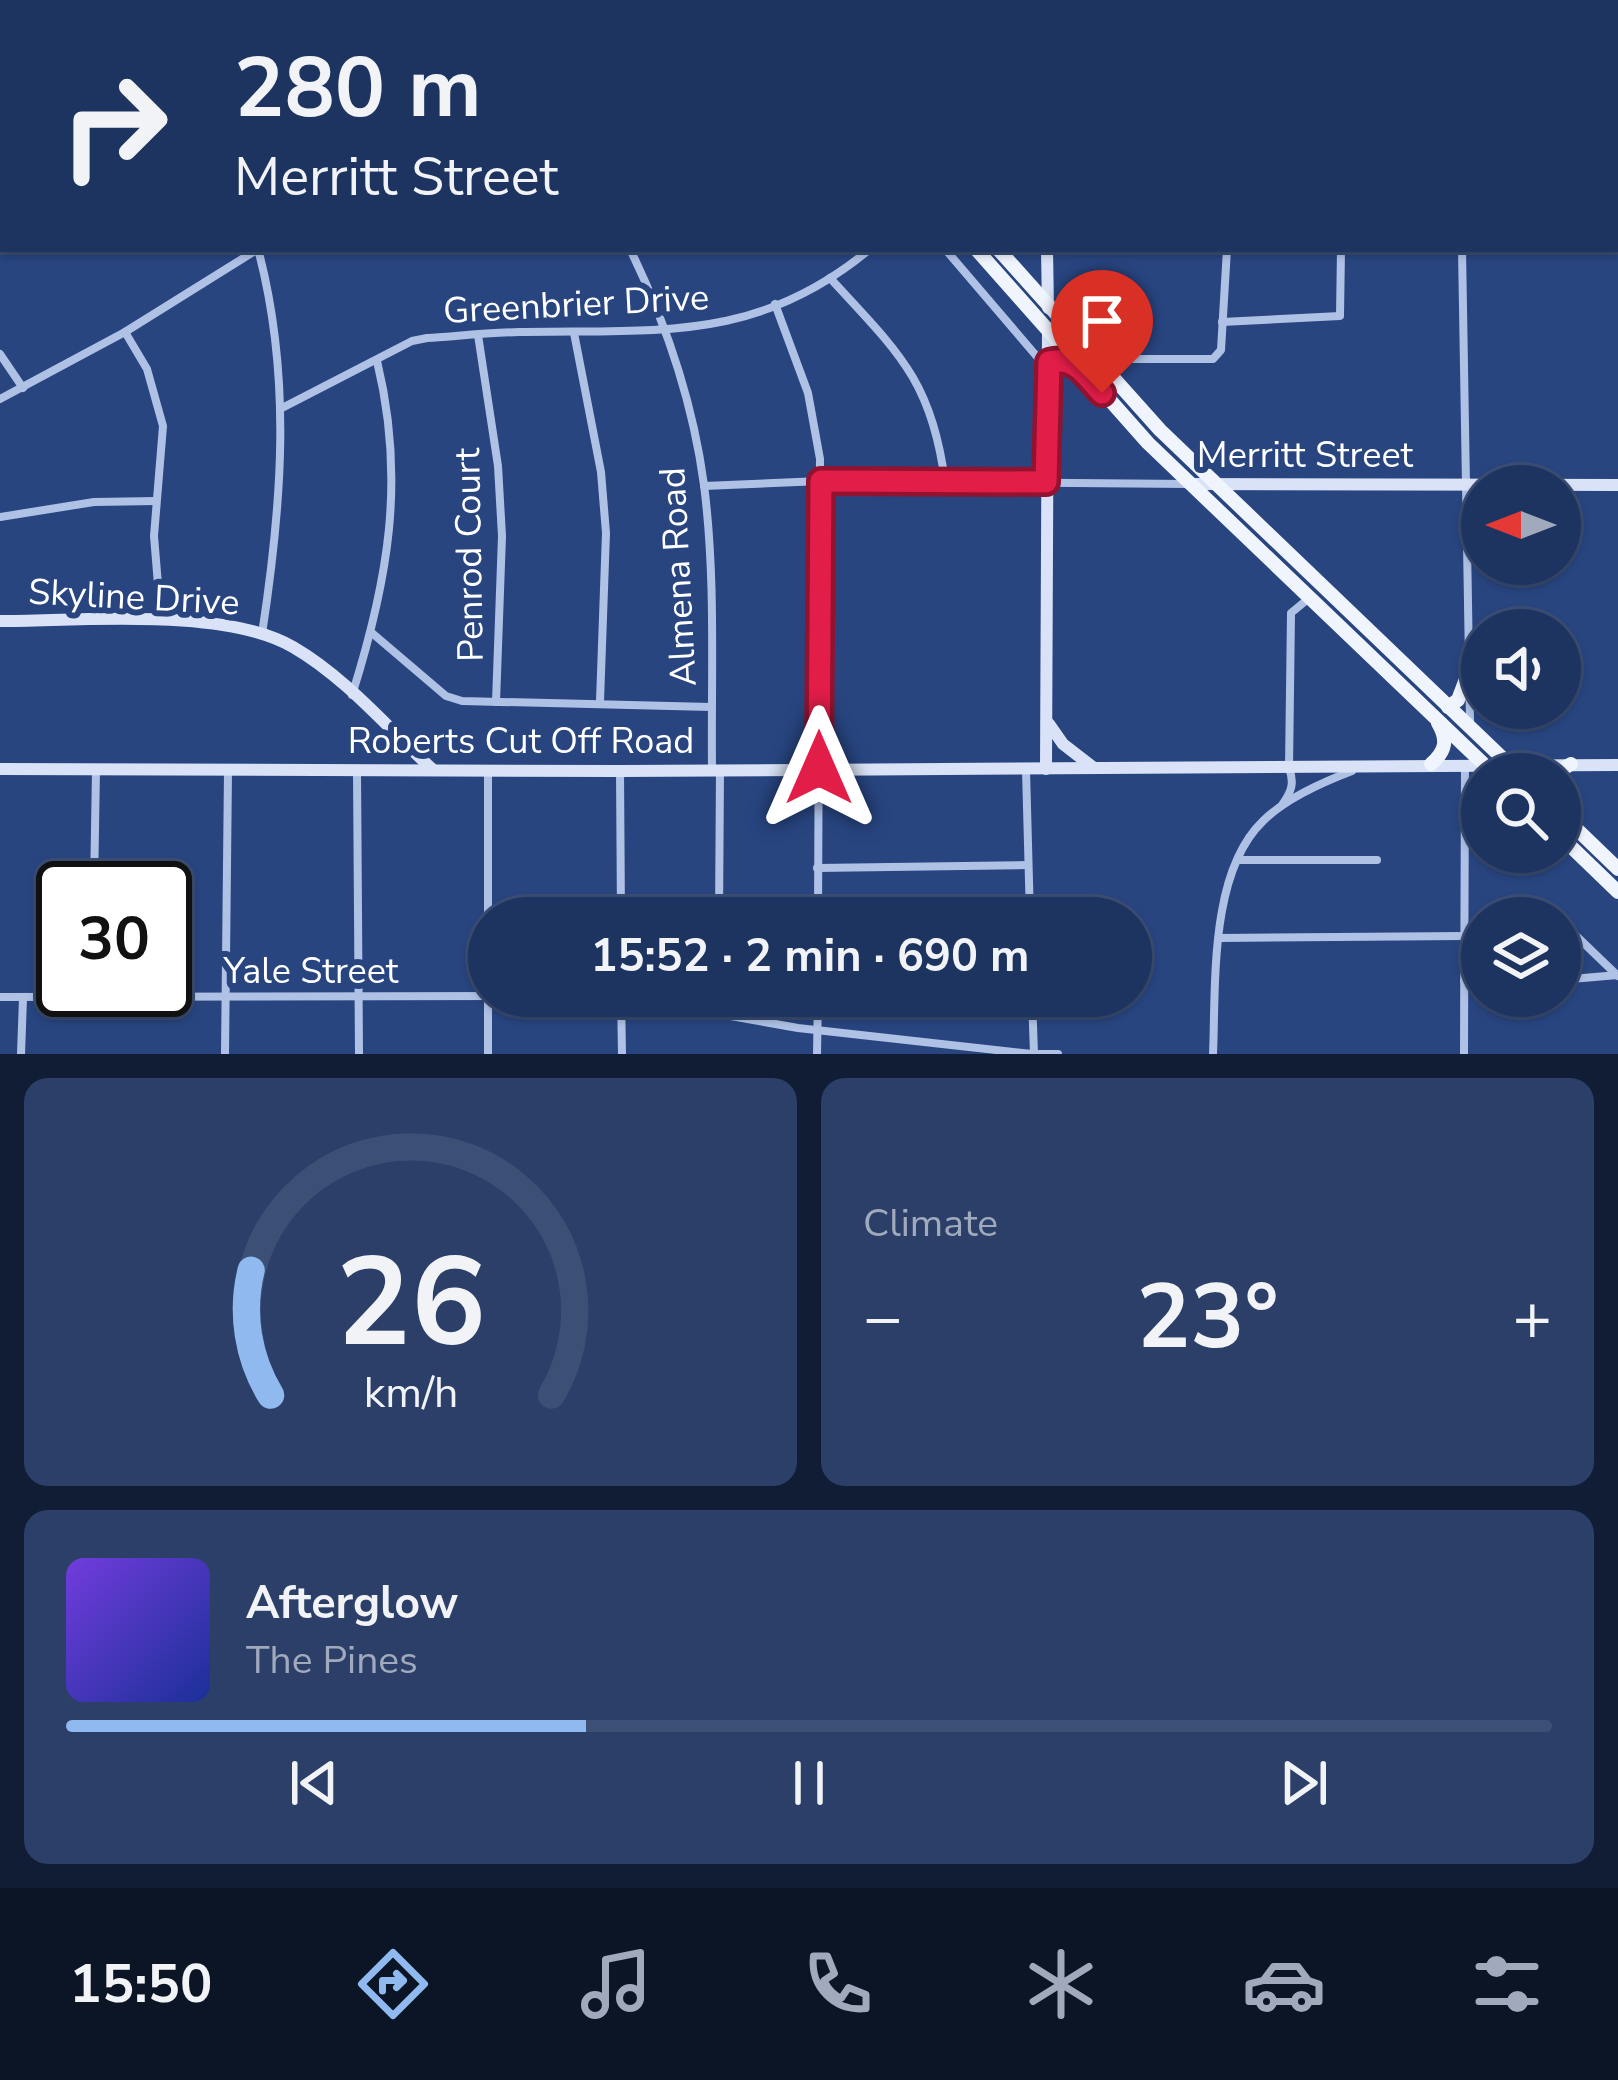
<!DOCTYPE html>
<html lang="en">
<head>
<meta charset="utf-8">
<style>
  body { margin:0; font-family:"Nunito Sans",sans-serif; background:#2b3f69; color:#f1f3f6; height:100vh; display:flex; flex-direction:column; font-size:45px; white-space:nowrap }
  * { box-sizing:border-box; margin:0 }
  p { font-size:39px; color:#a1aabd }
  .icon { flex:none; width:66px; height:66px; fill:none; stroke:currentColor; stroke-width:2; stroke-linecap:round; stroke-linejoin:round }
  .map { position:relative; height:1054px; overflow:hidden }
  .side { display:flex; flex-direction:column; gap:24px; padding:24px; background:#101d35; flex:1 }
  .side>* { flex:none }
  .guide { position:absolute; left:0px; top:0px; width:1620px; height:252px; box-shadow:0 3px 9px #0004,0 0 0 3px #3c4f75; background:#1e3460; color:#f1f3f6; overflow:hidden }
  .needle { width:78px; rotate:270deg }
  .tools { position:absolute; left:1461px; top:465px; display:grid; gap:24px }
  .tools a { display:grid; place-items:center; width:120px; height:120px; border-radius:50%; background:#1e3460; box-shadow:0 3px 9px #0004,0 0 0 3px #3c4f75; font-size:60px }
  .speed { position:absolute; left:36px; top:861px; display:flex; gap:24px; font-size:60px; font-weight:700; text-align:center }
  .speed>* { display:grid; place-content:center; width:156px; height:156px; border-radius:50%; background:#1e3460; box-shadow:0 3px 9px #0004,0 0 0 3px #3c4f75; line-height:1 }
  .speed .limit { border:6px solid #111; border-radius:18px; background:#fff; color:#111 }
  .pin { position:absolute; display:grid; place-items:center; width:102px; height:102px; color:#fff; margin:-123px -51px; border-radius:50% 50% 50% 0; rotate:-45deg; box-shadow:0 0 12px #0007 }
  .pin .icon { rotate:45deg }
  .me { position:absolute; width:132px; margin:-66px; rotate:0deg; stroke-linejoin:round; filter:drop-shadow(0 0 9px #0008) }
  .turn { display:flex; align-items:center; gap:42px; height:252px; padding:0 36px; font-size:54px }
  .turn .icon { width:156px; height:156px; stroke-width:2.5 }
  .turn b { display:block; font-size:84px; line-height:102px }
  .big { font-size:90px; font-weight:700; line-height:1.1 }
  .side .widget { flex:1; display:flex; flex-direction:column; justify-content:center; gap:18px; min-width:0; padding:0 42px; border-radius:24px; background:#2b3f69 }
  .side .dial { align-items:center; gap:0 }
  .dial svg { height:312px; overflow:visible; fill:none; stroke:#3c4f75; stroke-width:7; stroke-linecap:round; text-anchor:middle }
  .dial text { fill:#f1f3f6; stroke:none }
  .song { display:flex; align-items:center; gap:36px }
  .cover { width:144px; height:144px; border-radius:18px; background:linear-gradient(135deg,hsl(260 70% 55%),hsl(230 70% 35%)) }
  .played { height:12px; border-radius:6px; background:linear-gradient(90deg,#90b9f0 35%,#3c4f75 35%) }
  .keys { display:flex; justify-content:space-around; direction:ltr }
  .heat { display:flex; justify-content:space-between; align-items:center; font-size:66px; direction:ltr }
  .side .tiles { flex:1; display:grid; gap:24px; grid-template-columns:1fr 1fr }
  .widget:last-child { grid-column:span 2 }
  .trip { position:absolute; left:468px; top:897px; width:684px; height:120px; border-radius:60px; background:#1e3460; box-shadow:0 3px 9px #0004,0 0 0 3px #3c4f75; font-weight:700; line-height:120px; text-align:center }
  .tab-bar { display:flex; height:192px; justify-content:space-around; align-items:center; background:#0c1526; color:#a1aabd }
  .tab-bar .icon { width:84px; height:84px }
  .tab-bar .on { color:#90b9f0 }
  .tab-bar b { font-size:54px; color:#f1f3f6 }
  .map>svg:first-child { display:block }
</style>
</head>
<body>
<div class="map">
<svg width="1618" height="1054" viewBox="0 0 1618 1054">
  <rect width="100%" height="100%" fill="#284580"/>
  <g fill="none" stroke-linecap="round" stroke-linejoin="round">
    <g stroke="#afc2e6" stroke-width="8">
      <path d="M 327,0 L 327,3"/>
      <path d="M 431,0 L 431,3"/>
      <path d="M 535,0 L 535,3"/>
      <path d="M 726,0 L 728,3"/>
      <path d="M 980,0 L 984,3"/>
      <path d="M 1482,0 L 1482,3"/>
      <path d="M 219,3 L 220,0"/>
      <path d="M 0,19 L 3,19"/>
      <path d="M 0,120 L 3,120"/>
      <path d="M 0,223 L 3,223"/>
      <path d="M 630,249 C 666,323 693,403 704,485 C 716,578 711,675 712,769"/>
      <path d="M 945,249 L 1045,366"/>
      <path d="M 1462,249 L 1470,721"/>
      <path d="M 830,278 C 897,351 932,380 945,482"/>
      <path d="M 775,304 L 808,393 L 820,459 L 818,918"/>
      <path d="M 1222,322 L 1340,316 L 1341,249"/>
      <path d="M 125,332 L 147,369 L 163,426 L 154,536 L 161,621"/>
      <path d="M 574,333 L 601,472 L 606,533 L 600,701"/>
      <path d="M 478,335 L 498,466 L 502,536 L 496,702"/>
      <path d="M 0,354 L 23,388"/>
      <path d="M 1102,366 L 1113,359 L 1213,359 L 1221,350 L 1227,249"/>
      <path d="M 0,399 L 125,332 L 258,249 C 292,377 282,504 262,634"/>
      <path d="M 282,408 L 412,341 L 427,338 C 457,336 488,333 519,332 C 656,329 756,344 870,249"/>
      <path d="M 704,486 L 821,481 L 1188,484"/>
      <path d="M 0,517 L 94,502 L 156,501"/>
      <path d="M 372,633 L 446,696 L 462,701 L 711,707"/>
      <path d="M 352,695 C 388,581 406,480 377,361"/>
      <path d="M 1026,770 L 1030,918"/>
      <path d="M 357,771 L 359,1054"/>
      <path d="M 620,771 L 621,918"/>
      <path d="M 1282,805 C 1291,792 1295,784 1289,768 L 1291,613 L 1308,599"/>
      <path d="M 1238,860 L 1377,860"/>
      <path d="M 817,868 L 1028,865"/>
      <path d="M 94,888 L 96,770"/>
      <path d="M 621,905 L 689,918"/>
      <path d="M 719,918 L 720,770"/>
      <path d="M 1569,929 L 1618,976"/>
      <path d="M 1220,938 L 1464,936"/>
      <path d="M 1560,980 L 1618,975"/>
      <path d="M 1464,981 L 1482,981"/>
      <path d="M 617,996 L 798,1028 L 1032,1054"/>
      <path d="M 621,996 L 622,1054"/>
      <path d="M 1032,996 L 1034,1054"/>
      <path d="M 0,997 L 550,996"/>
      <path d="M 21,1054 L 23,998"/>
      <path d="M 225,1054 L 228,771"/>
      <path d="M 488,1054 L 488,770"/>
      <path d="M 817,1054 L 818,996"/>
      <path d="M 1039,1054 L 1058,1054"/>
      <path d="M 1213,1054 C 1216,985 1209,873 1263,821 C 1285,799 1323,782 1352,771"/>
      <path d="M 1464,1054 L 1465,765"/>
    </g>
    <g stroke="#d9e2f6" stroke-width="12">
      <path d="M 1052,3 L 1052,0"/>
      <path d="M 1047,249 L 1048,308"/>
      <path d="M 1190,484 L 1618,485"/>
      <path d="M 0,621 C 81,621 224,607 293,647 C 345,677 388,728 432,769"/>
      <path d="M 1049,724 L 1063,744 L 1094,768"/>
      <path d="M 0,769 L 620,771 L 1618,765"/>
      <path d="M 1046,769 L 1048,328"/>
    </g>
    <g stroke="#f0f4fd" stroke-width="14">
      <path d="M 761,0 L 764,3"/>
      <path d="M 782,0 L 785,3"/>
      <path d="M 976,249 L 1148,443 L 1494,774"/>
      <path d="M 998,249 L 1160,430 L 1519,774"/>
      <path d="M 1448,707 L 1458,700 L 1466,679"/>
      <path d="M 1431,764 C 1446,751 1448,740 1438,723"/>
      <path d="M 1554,774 L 1571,764"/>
      <path d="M 1560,813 L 1618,869"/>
      <path d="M 1560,836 L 1618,892"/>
    </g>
  </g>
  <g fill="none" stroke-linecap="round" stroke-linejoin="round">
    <defs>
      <path id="route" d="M 819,768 L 821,481 L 1046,482 L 1049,362 C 1075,355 1086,376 1102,393"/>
    </defs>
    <use href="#route" stroke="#92132f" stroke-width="30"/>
    <use href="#route" stroke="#e11d48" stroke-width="21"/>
  </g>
  <g text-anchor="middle" stroke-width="12" stroke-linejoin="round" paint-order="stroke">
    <g font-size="36" fill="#fff" stroke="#284580">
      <text transform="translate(576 303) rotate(-3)" y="13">Greenbrier Drive</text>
      <text x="1305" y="467">Merritt Street</text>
      <text transform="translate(468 555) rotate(-91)" y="13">Penrod Court</text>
      <text transform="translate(677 577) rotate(-93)" y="13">Almena Road</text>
      <text transform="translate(134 596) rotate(3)" y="13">Skyline Drive</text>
      <text x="521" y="753">Roberts Cut Off Road</text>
      <text x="311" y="983">Yale Street</text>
    </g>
  </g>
</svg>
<div class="tools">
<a><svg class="needle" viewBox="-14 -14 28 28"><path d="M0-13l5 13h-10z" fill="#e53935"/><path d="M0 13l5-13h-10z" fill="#a1aabd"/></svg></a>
<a><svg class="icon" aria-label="sound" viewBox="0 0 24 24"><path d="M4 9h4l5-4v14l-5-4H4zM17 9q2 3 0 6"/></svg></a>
<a><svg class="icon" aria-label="search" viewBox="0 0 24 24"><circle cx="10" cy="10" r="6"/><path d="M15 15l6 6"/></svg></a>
<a><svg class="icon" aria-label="layers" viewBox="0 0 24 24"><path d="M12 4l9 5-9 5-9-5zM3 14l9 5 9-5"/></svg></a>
</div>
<div class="speed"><div class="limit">30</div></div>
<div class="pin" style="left:1102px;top:393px;background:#d93025"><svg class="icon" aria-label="arrive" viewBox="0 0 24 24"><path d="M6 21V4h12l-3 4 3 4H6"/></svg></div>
<svg class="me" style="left:819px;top:768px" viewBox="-20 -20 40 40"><path d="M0-17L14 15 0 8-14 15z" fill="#e11d48" stroke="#fff" stroke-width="4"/></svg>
<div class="trip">15:52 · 2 min · 690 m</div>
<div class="guide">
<div class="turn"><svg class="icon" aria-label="right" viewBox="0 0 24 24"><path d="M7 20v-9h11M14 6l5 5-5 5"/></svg><div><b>280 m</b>Merritt Street</div></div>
</div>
</div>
<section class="side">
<div class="tiles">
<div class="widget dial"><svg viewBox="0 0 100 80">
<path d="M14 69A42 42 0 1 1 86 69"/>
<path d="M14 69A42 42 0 0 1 9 37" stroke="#90b9f0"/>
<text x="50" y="56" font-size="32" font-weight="700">26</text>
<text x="50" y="72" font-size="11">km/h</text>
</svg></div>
<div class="widget"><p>Climate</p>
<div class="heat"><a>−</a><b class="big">23°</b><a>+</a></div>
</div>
<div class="widget">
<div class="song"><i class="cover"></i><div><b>Afterglow</b><p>The Pines</p></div></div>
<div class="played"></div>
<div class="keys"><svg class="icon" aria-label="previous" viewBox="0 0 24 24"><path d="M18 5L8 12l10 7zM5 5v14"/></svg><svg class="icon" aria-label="pause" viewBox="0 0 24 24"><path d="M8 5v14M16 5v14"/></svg><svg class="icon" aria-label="next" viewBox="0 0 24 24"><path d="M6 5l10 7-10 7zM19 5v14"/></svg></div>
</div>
</div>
</section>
<nav class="tab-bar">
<b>15:50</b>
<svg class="icon on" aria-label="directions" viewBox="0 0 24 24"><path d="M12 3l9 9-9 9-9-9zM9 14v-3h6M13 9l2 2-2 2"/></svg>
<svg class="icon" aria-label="music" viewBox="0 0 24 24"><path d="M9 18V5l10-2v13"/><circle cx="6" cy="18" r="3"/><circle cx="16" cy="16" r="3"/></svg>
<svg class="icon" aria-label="phone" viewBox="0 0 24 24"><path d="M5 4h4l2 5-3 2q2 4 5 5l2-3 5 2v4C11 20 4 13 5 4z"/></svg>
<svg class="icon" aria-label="climate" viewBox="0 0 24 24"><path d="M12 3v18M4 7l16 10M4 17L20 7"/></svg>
<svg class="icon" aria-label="car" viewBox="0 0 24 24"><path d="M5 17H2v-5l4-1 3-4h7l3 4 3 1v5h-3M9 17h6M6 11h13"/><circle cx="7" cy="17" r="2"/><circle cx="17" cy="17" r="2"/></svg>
<svg class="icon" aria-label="filters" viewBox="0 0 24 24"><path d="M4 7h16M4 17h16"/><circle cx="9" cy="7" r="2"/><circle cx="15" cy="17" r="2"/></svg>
</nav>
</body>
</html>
